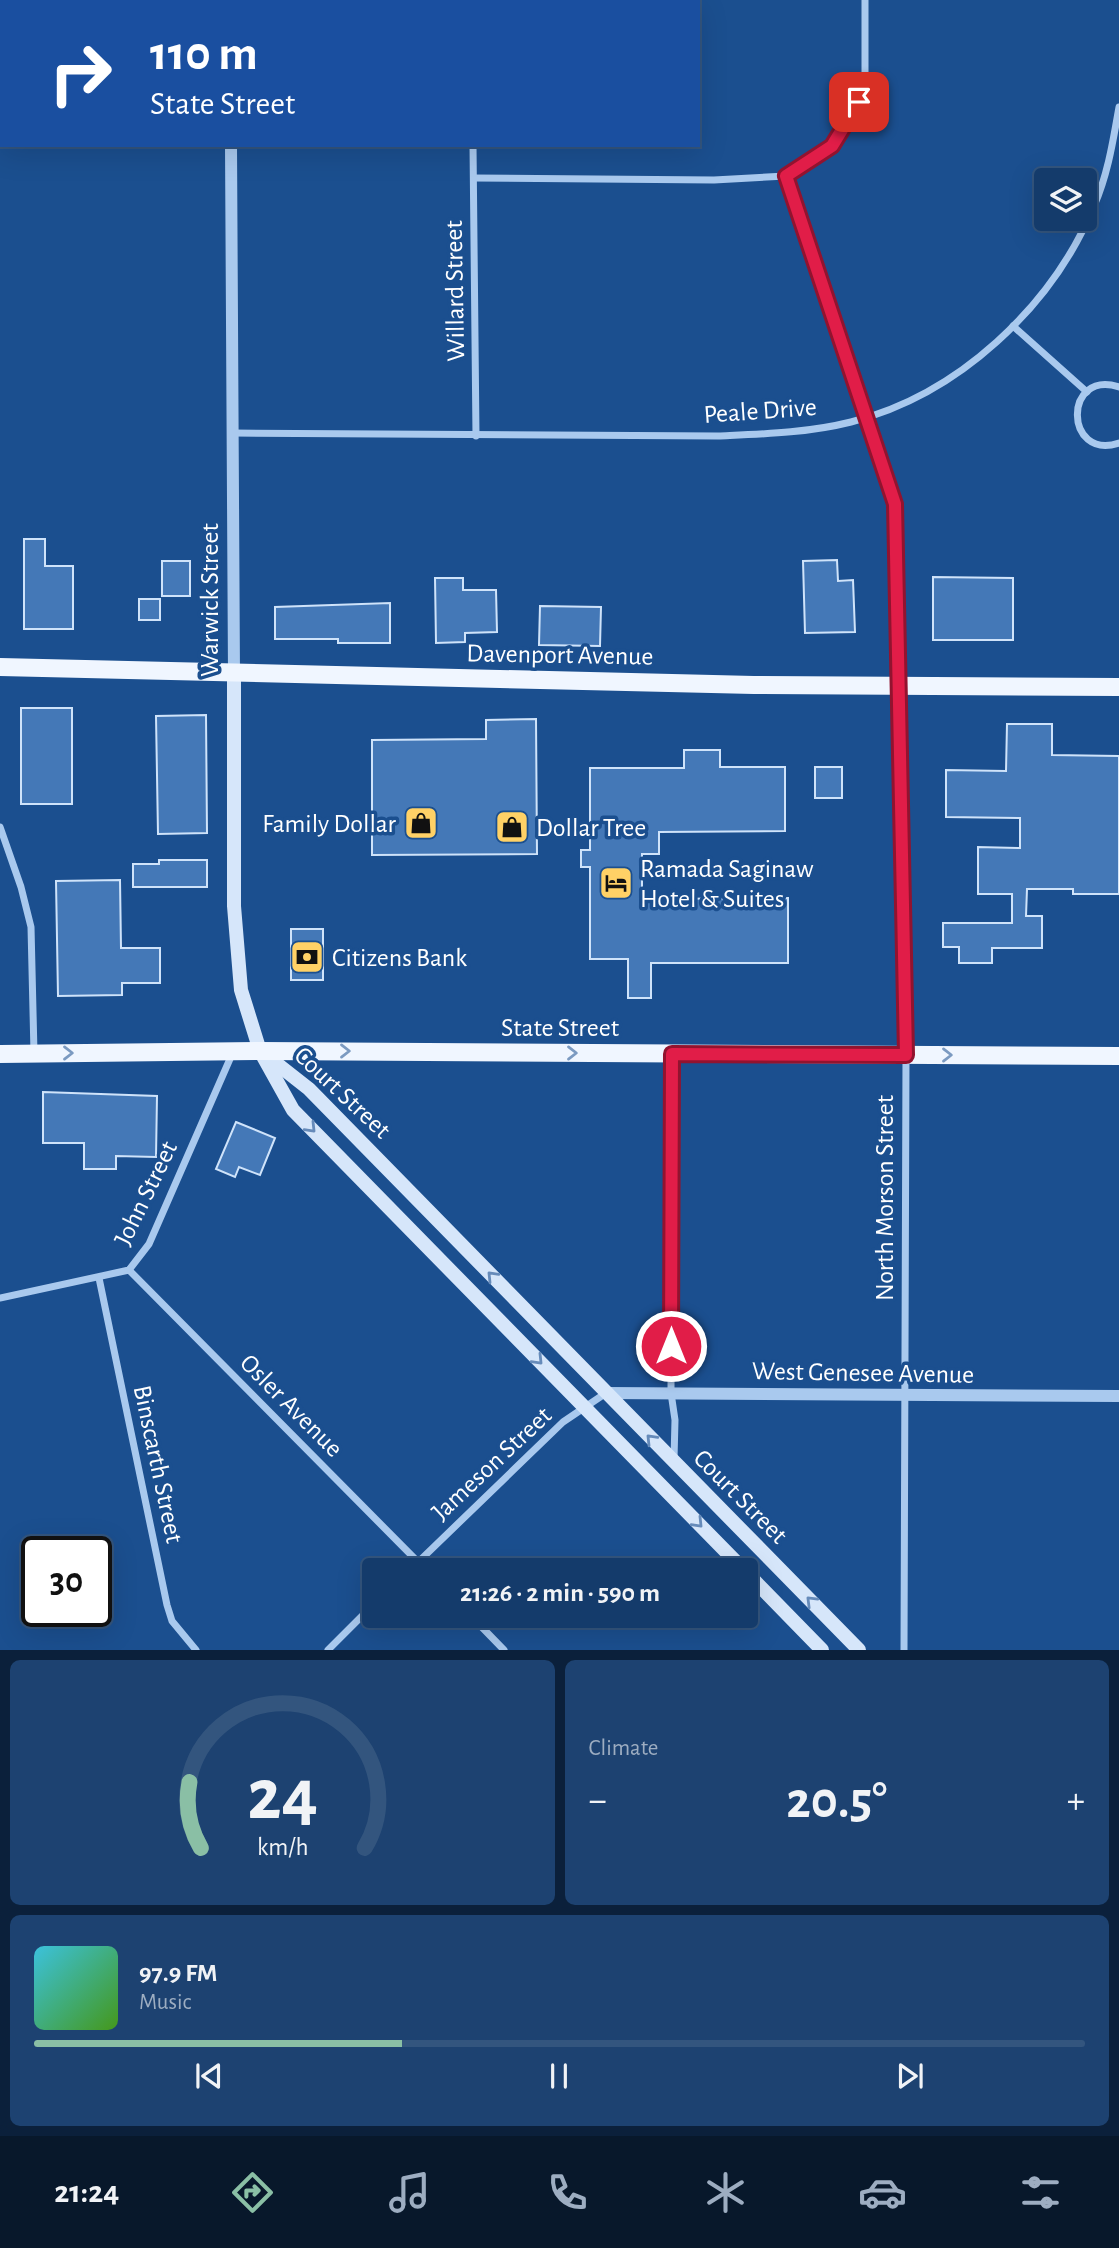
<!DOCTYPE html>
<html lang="en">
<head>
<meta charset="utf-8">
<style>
  body { margin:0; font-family:"Alegreya Sans",sans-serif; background:#1d4271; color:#f1f3f6; height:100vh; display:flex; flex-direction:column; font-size:26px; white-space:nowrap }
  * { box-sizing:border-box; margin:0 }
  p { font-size:23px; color:#9dadc1 }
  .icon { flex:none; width:38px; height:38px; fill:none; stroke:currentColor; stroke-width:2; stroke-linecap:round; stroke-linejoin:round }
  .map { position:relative; height:1650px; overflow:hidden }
  .sheet { display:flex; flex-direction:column; gap:10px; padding:10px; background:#0b203b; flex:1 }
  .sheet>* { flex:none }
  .banner { position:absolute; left:0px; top:0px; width:700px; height:147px; box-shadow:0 7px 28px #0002,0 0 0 2px #33557e; background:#1a4fa0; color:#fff; overflow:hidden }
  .fabs { position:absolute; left:1034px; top:168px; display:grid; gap:14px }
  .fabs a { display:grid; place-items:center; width:63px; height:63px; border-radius:7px; background:#143b6b; box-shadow:0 7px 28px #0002,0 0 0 2px #33557e; font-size:35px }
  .speed { position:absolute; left:21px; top:1536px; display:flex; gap:14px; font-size:35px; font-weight:700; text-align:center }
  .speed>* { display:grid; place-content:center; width:91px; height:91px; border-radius:50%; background:#143b6b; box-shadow:0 7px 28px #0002,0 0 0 2px #33557e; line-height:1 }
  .speed .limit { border:4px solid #111; border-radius:10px; background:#fff; color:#111 }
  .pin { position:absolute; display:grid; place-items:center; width:60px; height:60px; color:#fff; margin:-30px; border-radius:14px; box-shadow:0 4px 10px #0006 }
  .me { position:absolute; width:77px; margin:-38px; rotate:0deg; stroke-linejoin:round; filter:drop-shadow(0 0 5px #0008) }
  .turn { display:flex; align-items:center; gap:24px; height:147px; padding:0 35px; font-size:32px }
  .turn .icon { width:91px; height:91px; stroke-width:2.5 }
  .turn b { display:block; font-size:49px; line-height:60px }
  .big { font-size:52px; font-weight:600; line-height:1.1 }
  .sheet .card { flex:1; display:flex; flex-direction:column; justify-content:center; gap:10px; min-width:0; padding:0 24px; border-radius:10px; background:#1d4271 }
  .sheet .dial { align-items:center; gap:0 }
  .dial svg { height:182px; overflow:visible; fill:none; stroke:#33557e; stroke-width:7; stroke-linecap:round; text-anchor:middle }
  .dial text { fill:#f1f3f6; stroke:none }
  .song { display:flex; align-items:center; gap:21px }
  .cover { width:84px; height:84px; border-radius:10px; background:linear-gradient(135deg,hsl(190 70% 55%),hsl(100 70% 35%)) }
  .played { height:7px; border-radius:4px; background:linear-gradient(90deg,#8abfa5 35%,#33557e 35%) }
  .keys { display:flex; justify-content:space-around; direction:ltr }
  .heat { display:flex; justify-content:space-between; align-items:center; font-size:38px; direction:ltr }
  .sheet .tiles { flex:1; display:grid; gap:10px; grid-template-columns:1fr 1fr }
  .card:last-child { grid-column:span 2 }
  .trip { position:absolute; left:362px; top:1558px; width:396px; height:70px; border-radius:7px; background:#143b6b; box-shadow:0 7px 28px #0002,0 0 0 2px #33557e; font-weight:600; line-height:70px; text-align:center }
  .dock { display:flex; height:112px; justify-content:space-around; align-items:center; background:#08182b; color:#9dadc1 }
  .dock .icon { width:49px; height:49px }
  .dock .selected { color:#8abfa5 }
  .dock b { font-size:32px; color:#f1f3f6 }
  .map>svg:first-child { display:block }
</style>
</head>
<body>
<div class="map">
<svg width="1119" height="1650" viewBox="0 0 1119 1650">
  <rect width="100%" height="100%" fill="#1b4f8f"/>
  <g fill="#4478b7" stroke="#cfe3fa" stroke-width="2">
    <path d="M 24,539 L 45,539 L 45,566 L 73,566 L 73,629 L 24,629 Z"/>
    <path d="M 837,560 L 838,581 L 853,580 L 855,632 L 805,633 L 803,561 Z"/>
    <rect x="162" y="561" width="28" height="35"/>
    <path d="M 933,577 L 1013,578 L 1013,640 L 933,640 Z"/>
    <path d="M 435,578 L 463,578 L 463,590 L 496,590 L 497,632 L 465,633 L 465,642 L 436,643 Z"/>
    <rect x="139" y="599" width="21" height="21"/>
    <path d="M 390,603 L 390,643 L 338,643 L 338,639 L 275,639 L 275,607 Z"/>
    <path d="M 540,606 L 601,607 L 600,646 L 539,645 Z"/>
    <rect x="21" y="708" width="51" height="96"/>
    <path d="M 206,715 L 207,833 L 158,834 L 156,716 Z"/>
    <path d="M 536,719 L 537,854 L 372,855 L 372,740 L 486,739 L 486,720 Z"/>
    <path d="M 1007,724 L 1052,724 L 1052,755 L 1119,756 L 1119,894 L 1073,894 L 1073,889 L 1027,889 L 1026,916 L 1042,916 L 1042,948 L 992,948 L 992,963 L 959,963 L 959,947 L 943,947 L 943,923 L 1012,923 L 1012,894 L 978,894 L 978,847 L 1020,848 L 1020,818 L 946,817 L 946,770 L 1006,771 Z"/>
    <path d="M 684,750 L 720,750 L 720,767 L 785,767 L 785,831 L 659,832 L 659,854 L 642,854 L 642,899 L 788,898 L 788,963 L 651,963 L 651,998 L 628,998 L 628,959 L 590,959 L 590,867 L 581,867 L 581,850 L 590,850 L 590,768 L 684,768 Z"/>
    <rect x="815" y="767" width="27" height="31"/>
    <path d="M 159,860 L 207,860 L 207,887 L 133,887 L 133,864 L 159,864 Z"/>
    <path d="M 120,880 L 121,948 L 160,948 L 160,983 L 122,983 L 122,995 L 58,996 L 56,881 Z"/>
    <rect x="291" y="929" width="32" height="51"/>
    <path d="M 43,1092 L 157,1096 L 156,1157 L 116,1156 L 116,1169 L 84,1169 L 84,1143 L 43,1143 Z"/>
    <path d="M 236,1122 L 275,1138 L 260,1175 L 239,1167 L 235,1177 L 216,1169 Z"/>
  </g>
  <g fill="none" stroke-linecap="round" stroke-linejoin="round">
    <g stroke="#a9c9ee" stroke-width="7">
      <path d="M 478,2 L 478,0"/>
      <path d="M 0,43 L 2,43"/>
      <path d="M 473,145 L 476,436"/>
      <path d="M 786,176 L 895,504 L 906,1055 L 904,1650"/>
      <path d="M 474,178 L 714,180 L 786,176 L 832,146 L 859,102 L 865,73 L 865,0"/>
      <path d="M 1013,326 L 1087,392"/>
      <path d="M 1119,387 C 1063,369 1064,461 1119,443"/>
      <path d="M 233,433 L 718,436 C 763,434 807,433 851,422 C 958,395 1052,307 1094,206 C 1108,174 1113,141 1119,107"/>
      <path d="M 0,827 L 21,887 L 31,927 L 34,1053"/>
      <path d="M 672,1055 L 671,1393 L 675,1420 L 674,1459"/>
      <path d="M 129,1270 L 426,1570"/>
      <path d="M 99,1278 L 167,1605 L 172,1621 L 196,1650"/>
      <path d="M 0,1298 L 129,1270 L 149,1244 L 233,1052"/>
      <path d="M 410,1570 L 563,1422 L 606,1393"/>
      <path d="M 470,1615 L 504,1650"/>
      <path d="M 328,1650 L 374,1604"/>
    </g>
    <g stroke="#a9c9ee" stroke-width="12">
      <path d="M 230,0 L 230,2"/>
      <path d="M 231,145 L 234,675"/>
      <path d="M 606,1393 L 1119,1396"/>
    </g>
    <g stroke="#d6e6fa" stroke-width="14">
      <path d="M 234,675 L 234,906 L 241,990 L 260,1051 L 293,1110 L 744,1570"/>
      <path d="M 267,1056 L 309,1089 L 859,1650"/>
      <path d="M 746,1572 L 822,1650"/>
    </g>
    <g stroke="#f0f6ff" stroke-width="18">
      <path d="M 0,667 L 754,685 L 1119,687"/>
      <path d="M 0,1054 L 260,1051 L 1119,1056"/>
    </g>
  </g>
  <defs><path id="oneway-chevron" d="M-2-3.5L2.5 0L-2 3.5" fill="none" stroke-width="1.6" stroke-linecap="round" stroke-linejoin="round" transform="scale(1.75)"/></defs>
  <g stroke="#7b9ac1">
    <use href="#oneway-chevron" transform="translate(345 1051)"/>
    <use href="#oneway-chevron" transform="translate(68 1053)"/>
    <use href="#oneway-chevron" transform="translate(572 1053)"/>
    <use href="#oneway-chevron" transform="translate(947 1055)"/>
  </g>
  <g stroke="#668bba">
    <use href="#oneway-chevron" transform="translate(311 1128) rotate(46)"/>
    <use href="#oneway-chevron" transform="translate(492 1276) rotate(-134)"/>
    <use href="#oneway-chevron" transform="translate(538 1360) rotate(46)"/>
    <use href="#oneway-chevron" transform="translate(651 1439) rotate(-134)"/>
    <use href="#oneway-chevron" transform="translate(698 1523) rotate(46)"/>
    <use href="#oneway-chevron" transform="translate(811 1601) rotate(-135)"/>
  </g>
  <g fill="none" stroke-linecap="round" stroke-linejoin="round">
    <defs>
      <path id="route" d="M 671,1346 L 672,1054 L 906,1055 L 895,504 L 786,176 L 832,146 L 859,102"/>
    </defs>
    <use href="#route" stroke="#92132f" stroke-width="18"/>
    <use href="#route" stroke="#e11d48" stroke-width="12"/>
  </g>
  <defs>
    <symbol id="shop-square" viewBox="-11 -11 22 22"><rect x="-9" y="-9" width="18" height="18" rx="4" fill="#ffd166" stroke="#1b4f8f"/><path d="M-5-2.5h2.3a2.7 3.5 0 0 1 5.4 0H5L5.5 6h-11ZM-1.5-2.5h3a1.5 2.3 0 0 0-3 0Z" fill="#111"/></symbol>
    <symbol id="hotel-square" viewBox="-11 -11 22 22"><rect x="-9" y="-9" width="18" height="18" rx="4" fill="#ffd166" stroke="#1b4f8f"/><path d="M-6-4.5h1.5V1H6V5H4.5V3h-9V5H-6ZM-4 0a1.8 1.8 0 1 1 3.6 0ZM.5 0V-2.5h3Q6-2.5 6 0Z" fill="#111"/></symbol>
    <symbol id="bank-square" viewBox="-11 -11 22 22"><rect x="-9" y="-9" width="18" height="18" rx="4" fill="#ffd166" stroke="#1b4f8f"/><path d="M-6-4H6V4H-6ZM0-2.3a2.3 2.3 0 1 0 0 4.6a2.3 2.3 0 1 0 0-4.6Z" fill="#111"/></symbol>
  </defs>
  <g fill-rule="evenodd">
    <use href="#shop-square" x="402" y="804" width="38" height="38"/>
    <use href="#shop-square" x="493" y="808" width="38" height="38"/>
    <use href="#hotel-square" x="597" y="864" width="38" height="38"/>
    <use href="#bank-square" x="288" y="938" width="38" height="38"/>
  </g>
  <g text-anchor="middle" stroke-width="7" stroke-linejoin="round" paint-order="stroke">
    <g font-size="26" fill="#fff" stroke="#1b4f8f">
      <text transform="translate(454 291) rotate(-91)" y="9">Willard Street</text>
      <text transform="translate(760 410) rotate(-4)" y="9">Peale Drive</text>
      <text transform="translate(209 600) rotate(-90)" y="9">Warwick Street</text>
      <text transform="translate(560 654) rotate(1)" y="9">Davenport Avenue</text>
      <text x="560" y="1036">State Street</text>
      <text transform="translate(343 1092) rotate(43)" y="9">Court Street</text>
      <text transform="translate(145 1193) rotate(-64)" y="9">John Street</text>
      <text transform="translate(884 1198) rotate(-90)" y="9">North Morson Street</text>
      <text transform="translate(863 1372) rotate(1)" y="9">West Genesee Avenue</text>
      <text transform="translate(292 1405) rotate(45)" y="9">Osler Avenue</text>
      <text transform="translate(491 1463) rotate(-43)" y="9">Jameson Street</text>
      <text transform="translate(159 1464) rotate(78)" y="9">Binscarth Street</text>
      <text transform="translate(741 1496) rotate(45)" y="9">Court Street</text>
    </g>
    <g font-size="26" fill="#fff" stroke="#1b4f8f" text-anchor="start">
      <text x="396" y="832" text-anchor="end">Family Dollar</text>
      <text x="536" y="836">Dollar Tree</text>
      <text x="640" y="877">Ramada Saginaw<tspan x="640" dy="30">Hotel &amp; Suites</tspan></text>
      <text x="332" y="966">Citizens Bank</text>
    </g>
  </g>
</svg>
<div class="fabs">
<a><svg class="icon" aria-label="layers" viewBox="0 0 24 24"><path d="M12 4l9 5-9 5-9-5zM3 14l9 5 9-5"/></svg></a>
</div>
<div class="speed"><div class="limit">30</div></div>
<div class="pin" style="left:859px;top:102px;background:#d93025"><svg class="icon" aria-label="arrive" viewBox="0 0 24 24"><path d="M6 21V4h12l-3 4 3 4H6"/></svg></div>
<svg class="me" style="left:671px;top:1346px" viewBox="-20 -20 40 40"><circle r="17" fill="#e11d48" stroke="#fff" stroke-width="3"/><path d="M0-11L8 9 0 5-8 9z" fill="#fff"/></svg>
<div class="trip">21:26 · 2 min · 590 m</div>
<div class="banner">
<div class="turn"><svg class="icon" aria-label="right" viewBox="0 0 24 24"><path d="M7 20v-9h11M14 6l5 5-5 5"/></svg><div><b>110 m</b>State Street</div></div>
</div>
</div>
<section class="sheet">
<div class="tiles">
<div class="card dial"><svg viewBox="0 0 100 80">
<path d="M14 69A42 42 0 1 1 86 69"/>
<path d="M14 69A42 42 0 0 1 9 40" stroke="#8abfa5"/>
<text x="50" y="56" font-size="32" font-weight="700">24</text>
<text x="50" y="72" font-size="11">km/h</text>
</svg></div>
<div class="card"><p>Climate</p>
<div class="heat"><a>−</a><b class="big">20.5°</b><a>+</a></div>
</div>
<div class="card">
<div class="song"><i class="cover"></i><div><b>97.9 FM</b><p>Music</p></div></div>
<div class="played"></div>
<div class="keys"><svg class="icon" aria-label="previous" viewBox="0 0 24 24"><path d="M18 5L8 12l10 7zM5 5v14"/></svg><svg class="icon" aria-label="pause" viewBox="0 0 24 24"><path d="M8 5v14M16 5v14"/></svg><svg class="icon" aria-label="next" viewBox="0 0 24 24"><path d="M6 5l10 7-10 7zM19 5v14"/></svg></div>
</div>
</div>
</section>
<nav class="dock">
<b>21:24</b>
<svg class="icon selected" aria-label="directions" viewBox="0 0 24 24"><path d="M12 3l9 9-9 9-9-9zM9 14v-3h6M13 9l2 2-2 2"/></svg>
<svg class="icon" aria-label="music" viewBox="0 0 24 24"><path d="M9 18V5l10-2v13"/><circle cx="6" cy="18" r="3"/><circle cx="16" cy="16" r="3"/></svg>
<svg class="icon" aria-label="phone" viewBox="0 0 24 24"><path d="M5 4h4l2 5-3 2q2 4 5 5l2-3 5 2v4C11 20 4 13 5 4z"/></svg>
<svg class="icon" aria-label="climate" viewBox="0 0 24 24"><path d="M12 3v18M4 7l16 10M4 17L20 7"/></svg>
<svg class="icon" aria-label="car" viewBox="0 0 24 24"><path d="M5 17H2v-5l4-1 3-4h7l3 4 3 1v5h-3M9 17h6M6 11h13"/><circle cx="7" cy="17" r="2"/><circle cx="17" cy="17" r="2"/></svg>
<svg class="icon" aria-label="filters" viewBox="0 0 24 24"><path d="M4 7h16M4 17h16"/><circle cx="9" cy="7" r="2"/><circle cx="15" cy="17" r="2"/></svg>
</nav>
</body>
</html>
